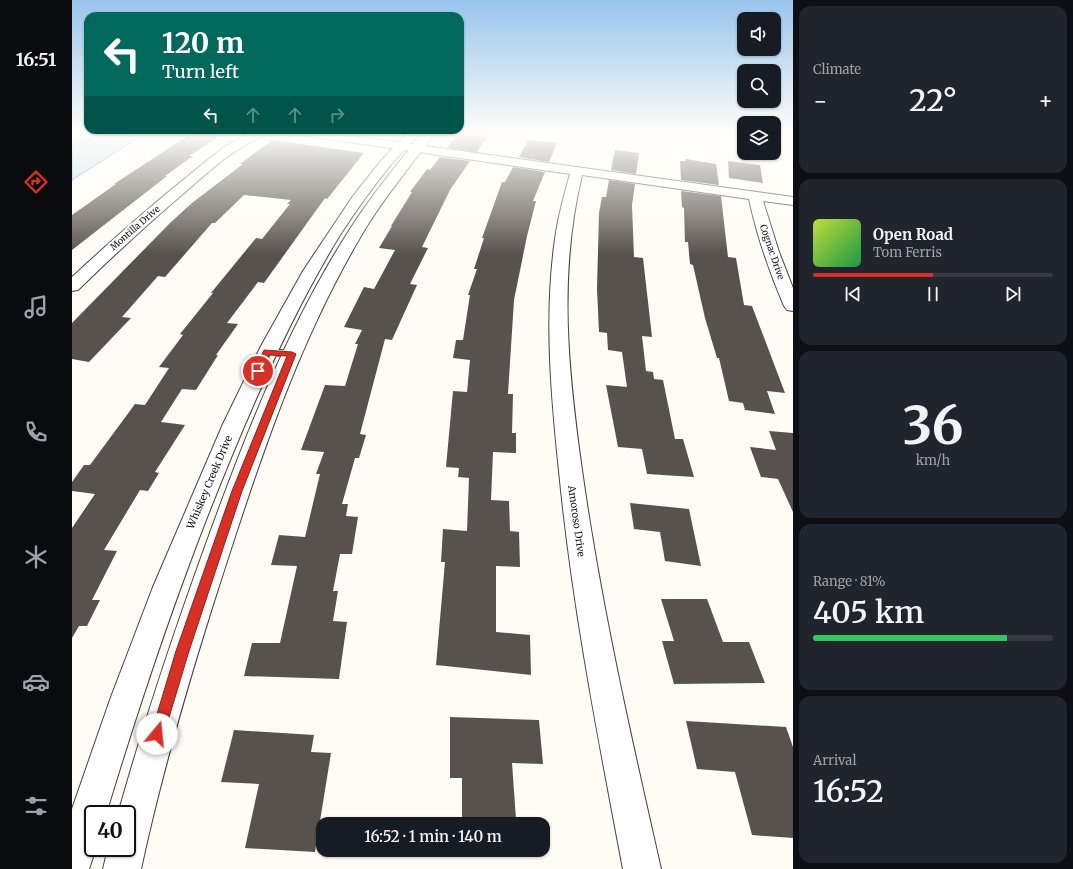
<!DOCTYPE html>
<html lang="en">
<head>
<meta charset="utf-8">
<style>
  body { margin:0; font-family:Merriweather,serif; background:#20242c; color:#f1f3f6; height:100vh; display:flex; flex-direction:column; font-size:15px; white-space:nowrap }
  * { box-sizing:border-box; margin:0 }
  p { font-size:13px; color:#9ea1a6 }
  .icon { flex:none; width:22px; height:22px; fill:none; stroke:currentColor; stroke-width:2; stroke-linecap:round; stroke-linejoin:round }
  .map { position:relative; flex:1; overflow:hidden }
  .details { display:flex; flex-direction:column; gap:6px; padding:6px; background:#0d0f14; width:280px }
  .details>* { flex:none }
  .guide { position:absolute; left:12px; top:12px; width:380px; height:122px; border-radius:12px; box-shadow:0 1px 3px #0004; background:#00695c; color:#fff; overflow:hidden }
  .controls { position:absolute; left:665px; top:12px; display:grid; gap:8px }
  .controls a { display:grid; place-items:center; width:44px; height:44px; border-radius:8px; background:#171b24; box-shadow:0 1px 3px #0004; font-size:20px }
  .speed { position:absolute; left:12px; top:805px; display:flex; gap:8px; font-size:20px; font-weight:700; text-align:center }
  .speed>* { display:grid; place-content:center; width:52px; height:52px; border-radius:50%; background:#171b24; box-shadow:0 1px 3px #0004; line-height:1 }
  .speed .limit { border:2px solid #111; border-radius:6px; background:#fff; color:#111 }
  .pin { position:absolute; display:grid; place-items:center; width:34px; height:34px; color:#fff; margin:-17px; border:2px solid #fff; border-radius:50%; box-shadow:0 1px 4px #0007 }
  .me { position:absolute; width:44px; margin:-22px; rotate:17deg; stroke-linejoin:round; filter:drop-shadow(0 0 3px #0008) }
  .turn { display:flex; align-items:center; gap:14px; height:84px; padding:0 12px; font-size:18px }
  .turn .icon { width:52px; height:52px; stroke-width:2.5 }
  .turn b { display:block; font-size:28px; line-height:34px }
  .lanes { display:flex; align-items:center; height:38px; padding:0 12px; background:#0003; justify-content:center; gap:20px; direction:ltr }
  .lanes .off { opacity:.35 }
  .big { font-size:30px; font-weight:600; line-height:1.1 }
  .details .tile { flex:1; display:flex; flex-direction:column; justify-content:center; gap:6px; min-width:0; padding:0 14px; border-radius:12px; background:#20242c }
  .details .dial { align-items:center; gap:0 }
  .dial b { font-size:52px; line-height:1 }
  .song { display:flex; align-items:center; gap:12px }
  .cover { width:48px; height:48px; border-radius:6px; background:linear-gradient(135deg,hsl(70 70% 55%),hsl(140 70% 35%)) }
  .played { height:4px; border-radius:2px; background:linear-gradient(90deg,#d93025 50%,#363941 50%) }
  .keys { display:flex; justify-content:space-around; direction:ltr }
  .heat { display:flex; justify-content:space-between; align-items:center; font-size:22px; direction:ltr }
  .charge { height:6px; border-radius:3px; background:linear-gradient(90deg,#34c759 81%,#363941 0) }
  .trip { position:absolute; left:244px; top:817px; width:234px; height:40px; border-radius:12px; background:#171b24; box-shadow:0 1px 3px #0004; font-weight:600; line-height:40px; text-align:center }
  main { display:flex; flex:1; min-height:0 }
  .menu { display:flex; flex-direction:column; width:72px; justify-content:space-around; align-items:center; background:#090b0e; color:#9ea1a6 }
  .menu .icon { width:28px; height:28px }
  .menu .current { color:#d93025 }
  .menu b { font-size:18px; color:#f1f3f6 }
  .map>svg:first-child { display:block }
</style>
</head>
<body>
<main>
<nav class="menu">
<b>16:51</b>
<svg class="icon current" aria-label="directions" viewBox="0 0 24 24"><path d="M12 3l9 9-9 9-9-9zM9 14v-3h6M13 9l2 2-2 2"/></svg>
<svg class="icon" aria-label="music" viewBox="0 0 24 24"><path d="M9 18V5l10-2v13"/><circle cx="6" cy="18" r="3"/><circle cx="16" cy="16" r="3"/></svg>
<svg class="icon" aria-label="phone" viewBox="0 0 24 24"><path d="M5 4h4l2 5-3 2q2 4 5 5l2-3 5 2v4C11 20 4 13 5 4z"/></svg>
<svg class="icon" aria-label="climate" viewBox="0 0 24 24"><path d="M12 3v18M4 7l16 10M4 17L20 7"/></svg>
<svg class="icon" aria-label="car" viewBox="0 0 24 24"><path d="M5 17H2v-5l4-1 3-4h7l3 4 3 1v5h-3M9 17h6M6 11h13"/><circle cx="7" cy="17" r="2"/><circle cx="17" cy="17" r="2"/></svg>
<svg class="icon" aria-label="filters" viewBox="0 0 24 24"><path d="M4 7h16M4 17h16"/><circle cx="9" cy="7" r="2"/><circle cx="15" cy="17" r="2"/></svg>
</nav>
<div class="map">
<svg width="721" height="869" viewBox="0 0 721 869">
  <rect width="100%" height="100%" fill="#fefcf5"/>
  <path fill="#bedcf1" stroke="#4c8fc0" d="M 0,133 L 74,133 L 0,180 Z"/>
  <g fill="#58524e">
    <path d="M 120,133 L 152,133 L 117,156 L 121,156 L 93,176 L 95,176 L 0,250 L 0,215 L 44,184 L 42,184 Z"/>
    <path d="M 386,133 L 418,133 L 405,152 L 375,148 Z"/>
    <path d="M 200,140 L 292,153 L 255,199 L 253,198 L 192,283 L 186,282 L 155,323 L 166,324 L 144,355 L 146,355 L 124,390 L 110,389 L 89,422 L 113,425 L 83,472 L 87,473 L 76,491 L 68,490 L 32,550 L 45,551 L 20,600 L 28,600 L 15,626 L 7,626 L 0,638 L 0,528 L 23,494 L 0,491 L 0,482 L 12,465 L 18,465 L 63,404 L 73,405 L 97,368 L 87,367 L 111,335 L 108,334 L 141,293 L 139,293 L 184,238 L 190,239 L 218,204 L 215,204 L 219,200 L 172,195 L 143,223 L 140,223 L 93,277 L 86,276 L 50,317 L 59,318 L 17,362 L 0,359 L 0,323 L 99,222 L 120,203 L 171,164 L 168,164 Z"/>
    <path d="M 456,140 L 485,143 L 477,162 L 447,157 Z"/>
    <path d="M 543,150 L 567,153 L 564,174 L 539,170 Z"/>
    <path d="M 368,157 L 398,161 L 378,190 L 350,247 L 356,248 L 338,284 L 345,285 L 320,340 L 313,339 L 288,434 L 294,435 L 287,458 L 283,458 L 270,504 L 276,504 L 274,516 L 286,517 L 280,554 L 268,554 L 261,591 L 266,591 L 261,621 L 275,622 L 267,679 L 172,676 L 180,643 L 208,643 L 225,566 L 199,565 L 207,535 L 233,537 L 248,474 L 244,474 L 252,452 L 229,450 L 253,385 L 273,386 L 286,344 L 283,344 L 290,330 L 272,327 L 292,287 L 302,289 L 323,250 L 307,248 L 320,226 L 319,226 L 340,192 L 338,192 L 355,169 L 358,170 Z"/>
    <path d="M 614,159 L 644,164 L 647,185 L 609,180 L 608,161 L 613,161 Z"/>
    <path d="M 656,161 L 688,165 L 691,183 L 657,178 Z"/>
    <path d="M 441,167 L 473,172 L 461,201 L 464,201 L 455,236 L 442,300 L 436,394 L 441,394 L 440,433 L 444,433 L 444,453 L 421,452 L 419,500 L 437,501 L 438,531 L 447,532 L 448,567 L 424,566 L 424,632 L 458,635 L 459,675 L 364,665 L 373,562 L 369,562 L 371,529 L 395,531 L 397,478 L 386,477 L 387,468 L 374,467 L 381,391 L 395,392 L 398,360 L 381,358 L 384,340 L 391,340 L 398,295 L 396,295 L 405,269 L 402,269 L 412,238 L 410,238 L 430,182 L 433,182 Z"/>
    <path d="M 537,180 L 563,184 L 560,205 L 562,257 L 571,258 L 580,337 L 570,336 L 574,371 L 581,372 L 582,379 L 591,380 L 603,439 L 611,439 L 622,477 L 575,474 L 570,449 L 546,447 L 534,385 L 555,387 L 550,352 L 536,350 L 535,333 L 527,332 L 525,289 L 527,213 L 530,197 L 534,197 Z"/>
    <path d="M 609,191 L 649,196 L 656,257 L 664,258 L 672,305 L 680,306 L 713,393 L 695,391 L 703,414 L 673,410 L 671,403 L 657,401 L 647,358 L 645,358 L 633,318 L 621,265 L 618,264 L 616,242 L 613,242 L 612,208 L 610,207 Z"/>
    <path d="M 697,431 L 721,433 L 721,512 L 706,479 L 689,477 L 678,447 L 704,450 Z"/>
    <path d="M 558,503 L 617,509 L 629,566 L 593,561 L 588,532 L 562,529 Z"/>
    <path d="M 589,599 L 635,599 L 651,642 L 677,642 L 693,683 L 602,684 L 590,641 L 602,641 Z"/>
    <path d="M 378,717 L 467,720 L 471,764 L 440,763 L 444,819 L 390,817 L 390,778 L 378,778 Z"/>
    <path d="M 614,721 L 714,727 L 721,747 L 721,838 L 680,835 L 663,772 L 625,769 Z"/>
    <path d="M 162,730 L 242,735 L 239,752 L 259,753 L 243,852 L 173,848 L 187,784 L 149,782 Z"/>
  </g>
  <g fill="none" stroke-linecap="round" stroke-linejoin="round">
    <defs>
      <path id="service" d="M 195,349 L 220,351 L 225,354 L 220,357 L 191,354 L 190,352 L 191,350 Z"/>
      <g id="minor">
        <path d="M 179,133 L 196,133 L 194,135 C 165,146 142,167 119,187 C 80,220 43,254 6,290 L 0,291 L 0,277 C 38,242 76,208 116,176 C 136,160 155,142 179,133 Z"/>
        <path d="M 230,133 L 259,133 L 721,197 L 721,205 L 691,201 L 707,252 L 721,288 L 721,311 L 715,310 L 712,306 C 697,271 685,236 677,199 L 510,175 C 486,275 496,370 510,470 C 529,605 559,737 589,869 L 551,869 C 526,737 500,605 487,471 C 479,395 472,316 483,239 C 486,217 492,195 498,174 L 235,136 L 231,135 Z"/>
      </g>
      <g id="tertiary">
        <path d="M 335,133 L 347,133 C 338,145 326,156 317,167 C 299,189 283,212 268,235 C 226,304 192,378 161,453 C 112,570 71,692 34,814 L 21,814 L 21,848 L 24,848 L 17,869 L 0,869 L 0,809 L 39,697 L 81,587 L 151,424 L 189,346 L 231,271 L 281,196 L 308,162 Z"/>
        <path d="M 351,133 L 363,133 C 339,166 313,196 292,231 C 232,331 194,441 158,552 C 124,656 92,762 69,869 L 31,869 L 36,848 L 55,848 L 55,814 L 46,814 C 71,725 100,638 131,552 C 171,441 214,329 278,229 C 300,195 325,164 351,133 Z"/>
      </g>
    </defs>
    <use href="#service" stroke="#434343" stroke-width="2"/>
    <use href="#minor" stroke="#434343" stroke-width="2"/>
    <use href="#tertiary" stroke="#434343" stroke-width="2"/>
    <use href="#service" fill="#fff" fill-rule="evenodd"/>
    <use href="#minor" fill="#fff" fill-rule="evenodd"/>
    <use href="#tertiary" fill="#fff" fill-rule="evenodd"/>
  </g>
  <linearGradient id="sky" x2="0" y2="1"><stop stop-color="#97c4ec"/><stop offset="0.52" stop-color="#fffefa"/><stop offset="1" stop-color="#fffefa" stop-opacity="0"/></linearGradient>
  <rect width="721" height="255" fill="url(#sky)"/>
  <path fill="#d93025" stroke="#8d1f18" d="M 192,350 L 220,352 L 224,354 L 170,491 L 117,651 L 92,734 L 90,739 L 85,741 L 81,739 L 79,734 L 104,651 L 160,491 L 215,356 L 198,355 L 189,373 L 183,373 L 182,371 Z"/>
  <g text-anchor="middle" stroke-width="4" stroke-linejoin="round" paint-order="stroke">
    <g font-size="9" fill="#101010" stroke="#fff">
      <text transform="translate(63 228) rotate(-41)" y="3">Montilla Drive</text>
      <text transform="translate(700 252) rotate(71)" y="3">Cognac Drive</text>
    </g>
    <g font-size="10" fill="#101010" stroke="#fff">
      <text transform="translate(137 482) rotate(-67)" y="4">Whiskey Creek Drive</text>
      <text transform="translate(505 521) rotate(82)" y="4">Amoroso Drive</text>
    </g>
  </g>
</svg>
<div class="controls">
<a><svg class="icon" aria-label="sound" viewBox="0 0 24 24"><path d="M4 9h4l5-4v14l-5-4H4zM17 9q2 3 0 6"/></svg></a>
<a><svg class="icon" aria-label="search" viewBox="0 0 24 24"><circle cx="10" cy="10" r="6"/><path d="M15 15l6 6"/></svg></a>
<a><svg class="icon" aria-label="layers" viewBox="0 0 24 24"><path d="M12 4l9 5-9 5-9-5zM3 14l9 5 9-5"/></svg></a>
</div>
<div class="speed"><div class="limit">40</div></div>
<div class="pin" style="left:186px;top:371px;background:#d93025"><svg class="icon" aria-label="arrive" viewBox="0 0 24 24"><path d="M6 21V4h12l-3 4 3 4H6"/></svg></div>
<svg class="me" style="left:85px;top:734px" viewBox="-20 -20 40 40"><circle r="19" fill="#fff"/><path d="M0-13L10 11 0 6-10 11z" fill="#d93025"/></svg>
<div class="trip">16:52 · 1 min · 140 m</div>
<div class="guide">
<div class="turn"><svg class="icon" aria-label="left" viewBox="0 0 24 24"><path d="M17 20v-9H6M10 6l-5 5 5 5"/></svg><div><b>120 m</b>Turn left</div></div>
<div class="lanes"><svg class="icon" aria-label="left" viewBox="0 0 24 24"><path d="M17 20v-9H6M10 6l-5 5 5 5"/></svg><svg class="icon off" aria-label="ahead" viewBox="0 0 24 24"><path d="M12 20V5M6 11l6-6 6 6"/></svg><svg class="icon off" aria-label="ahead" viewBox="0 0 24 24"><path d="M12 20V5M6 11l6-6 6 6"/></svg><svg class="icon off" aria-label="right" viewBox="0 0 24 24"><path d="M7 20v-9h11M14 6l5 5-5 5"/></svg></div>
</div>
</div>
<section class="details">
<div class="tile"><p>Climate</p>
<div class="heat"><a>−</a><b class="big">22°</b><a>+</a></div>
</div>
<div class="tile">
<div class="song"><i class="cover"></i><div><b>Open Road</b><p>Tom Ferris</p></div></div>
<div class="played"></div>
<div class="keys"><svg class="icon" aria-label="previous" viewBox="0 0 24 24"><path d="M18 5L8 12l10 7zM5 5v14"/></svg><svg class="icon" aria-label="pause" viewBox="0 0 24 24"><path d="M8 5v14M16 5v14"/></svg><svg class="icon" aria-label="next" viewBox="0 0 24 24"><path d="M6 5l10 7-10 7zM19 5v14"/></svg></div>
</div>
<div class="tile dial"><b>36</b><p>km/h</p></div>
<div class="tile"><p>Range · 81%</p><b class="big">405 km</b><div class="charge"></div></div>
<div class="tile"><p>Arrival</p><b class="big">16:52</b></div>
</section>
</main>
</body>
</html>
